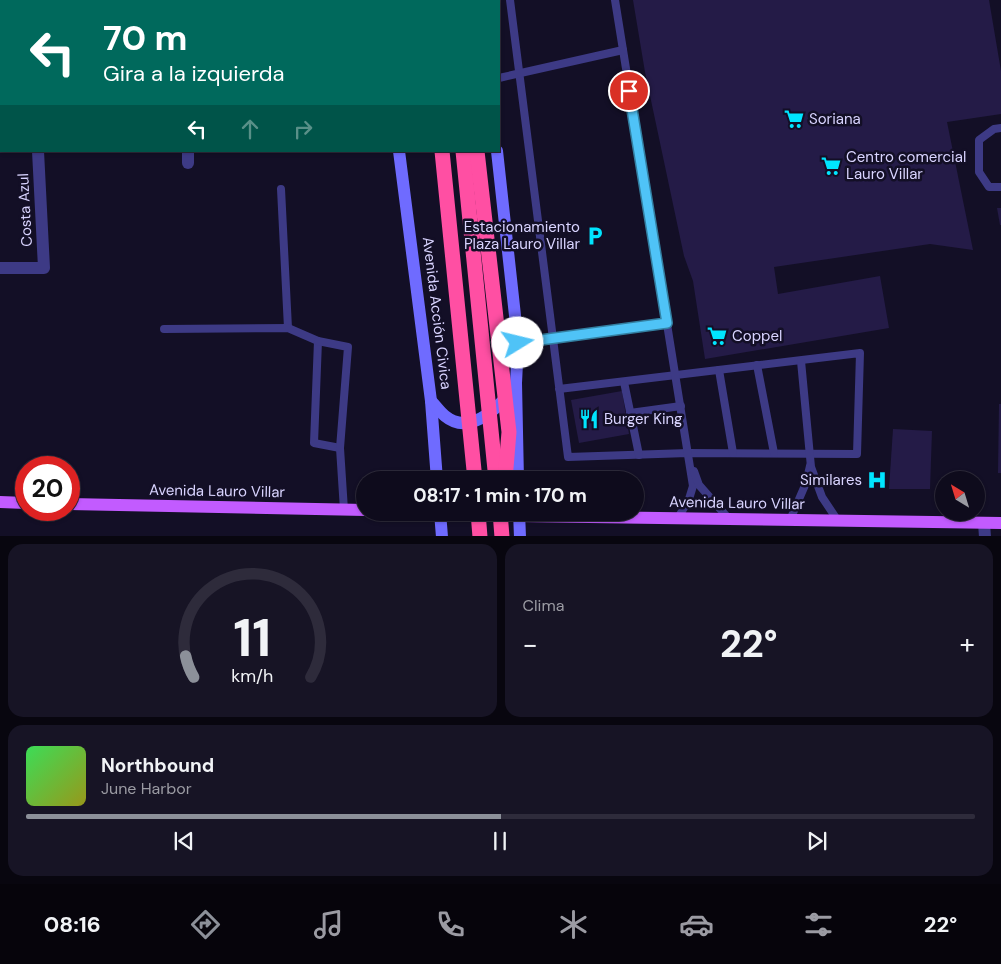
<!DOCTYPE html>
<html lang="es">
<head>
<meta charset="utf-8">
<style>
  body { margin:0; font-family:"DM Sans",sans-serif; background:#171425; color:#f1f3f6; height:100vh; display:flex; flex-direction:column; font-size:19px; white-space:nowrap }
  * { box-sizing:border-box; margin:0 }
  p { font-size:16px; color:#9b9ba3 }
  .icon { flex:none; width:28px; height:28px; fill:none; stroke:currentColor; stroke-width:2; stroke-linecap:round; stroke-linejoin:round }
  .map { position:relative; height:536px; overflow:hidden }
  .drawer { display:flex; flex-direction:column; gap:8px; padding:8px; background:#08060f; flex:1 }
  .drawer>* { flex:none }
  .banner { position:absolute; left:0px; top:0px; width:500px; height:152px; box-shadow:0 1px 4px #0004,0 0 0 1px #2e2b3b; background:#00695c; color:#fff; overflow:hidden }
  .needle { width:32px; rotate:322deg }
  .controls { position:absolute; left:935px; top:471px; display:grid; gap:10px }
  .controls a { display:grid; place-items:center; width:50px; height:50px; border-radius:50%; background:#0e0b1c; box-shadow:0 1px 4px #0004,0 0 0 1px #2e2b3b; font-size:25px }
  .speed { position:absolute; left:15px; top:456px; display:flex; gap:10px; font-size:25px; font-weight:700; text-align:center }
  .speed>* { display:grid; place-content:center; width:65px; height:65px; border-radius:50%; background:#0e0b1c; box-shadow:0 1px 4px #0004,0 0 0 1px #2e2b3b; line-height:1 }
  .speed .limit { border:8px solid #d22; background:#fff; color:#111 }
  .pin { position:absolute; display:grid; place-items:center; width:42px; height:42px; color:#fff; margin:-21px; border:2px solid #fff; border-radius:50%; box-shadow:0 1px 5px #0007 }
  .me { position:absolute; width:55px; margin:-28px; rotate:81deg; stroke-linejoin:round; filter:drop-shadow(0 0 4px #0008) }
  .turn { display:flex; align-items:center; gap:18px; height:105px; padding:0 20px; font-size:22px }
  .turn .icon { width:65px; height:65px; stroke-width:2.5 }
  .turn b { display:block; font-size:35px; line-height:42px }
  .lanes { display:flex; align-items:center; height:48px; padding:0 20px; background:#0003; justify-content:center; gap:25px; direction:ltr }
  .lanes .off { opacity:.35 }
  .big { font-size:38px; font-weight:700; line-height:1.1 }
  .drawer .widget { flex:1; display:flex; flex-direction:column; justify-content:center; gap:8px; min-width:0; padding:0 18px; border-radius:15px; background:#171425 }
  .drawer .dial { align-items:center; gap:0 }
  .dial svg { height:130px; overflow:visible; fill:none; stroke:#2e2b3b; stroke-width:7; stroke-linecap:round; text-anchor:middle }
  .dial text { fill:#f1f3f6; stroke:none }
  .song { display:flex; align-items:center; gap:15px }
  .cover { width:60px; height:60px; border-radius:8px; background:linear-gradient(135deg,hsl(130 70% 55%),hsl(60 70% 35%)) }
  .played { height:5px; border-radius:2px; background:linear-gradient(90deg,#8c9099 50%,#2e2b3b 50%) }
  .keys { display:flex; justify-content:space-around; direction:ltr }
  .heat { display:flex; justify-content:space-between; align-items:center; font-size:28px; direction:ltr }
  .drawer .tiles { flex:1; display:grid; gap:8px; grid-template-columns:1fr 1fr }
  .widget:last-child { grid-column:span 2 }
  .trip { position:absolute; left:356px; top:471px; width:288px; height:50px; border-radius:25px; background:#0e0b1c; box-shadow:0 1px 4px #0004,0 0 0 1px #2e2b3b; font-weight:700; line-height:50px; text-align:center }
  .menu { display:flex; height:80px; justify-content:space-around; align-items:center; background:#06040b; color:#9b9ba3 }
  .menu .icon { width:35px; height:35px }
  .menu .current { color:#8c9099 }
  .menu b { font-size:22px; color:#f1f3f6 }
  .map>svg:first-child { display:block }
</style>
</head>
<body>
<div class="map">
<svg width="1001" height="537" viewBox="0 0 1001 537">
  <rect width="100%" height="100%" fill="#130f26"/>
  <g fill="#241b47">
    <path d="M 633,0 L 989,0 L 1001,71 L 1001,114 L 947,122 L 973,250 L 930,244 L 774,267 L 778,294 L 880,276 L 889,328 L 705,359 L 693,281 L 684,256 L 645,72 Z"/>
    <path d="M 997,208 L 1001,208 L 1001,225 L 1000,225 Z"/>
    <path d="M 622,391 L 629,434 L 579,443 L 571,400 Z"/>
    <path d="M 999,404 L 1001,404 L 1001,473 L 998,473 Z"/>
    <path d="M 893,429 L 932,431 L 930,489 L 889,489 Z"/>
  </g>
  <g fill="none" stroke-linecap="round" stroke-linejoin="round">
    <g stroke="#3d3a85" stroke-width="8">
      <path d="M 510,0 L 568,457 L 688,453 L 857,454 L 860,353 L 559,389"/>
      <path d="M 615,0 L 693,486 L 689,499 L 678,518"/>
      <path d="M 499,78 L 623,50"/>
      <path d="M 1001,128 L 994,129 L 979,140 L 979,172 L 989,187 L 1001,187"/>
      <path d="M 281,189 L 288,328"/>
      <path d="M 164,329 L 288,328 L 318,341 L 314,443 L 340,448"/>
      <path d="M 318,341 L 348,347 L 340,448 L 344,510"/>
      <path d="M 518,343 L 667,323"/>
      <path d="M 801,361 L 811,467 L 822,497 L 838,521"/>
      <path d="M 757,365 L 774,453"/>
      <path d="M 719,370 L 733,453"/>
      <path d="M 624,382 L 639,455"/>
      <path d="M 630,413 L 681,406"/>
      <path d="M 694,471 L 699,485 L 729,519"/>
      <path d="M 790,520 L 806,483 L 810,466"/>
    </g>
    <g stroke="#3d3a85" stroke-width="12">
      <path d="M 30,0 L 30,1"/>
      <path d="M 183,0 L 183,1"/>
      <path d="M 188,151 L 188,163"/>
      <path d="M 0,268 L 44,268 L 38,151"/>
      <path d="M 984,523 L 985,537"/>
    </g>
    <g stroke="#6f6bff" stroke-width="12">
      <path d="M 379,0 L 380,1"/>
      <path d="M 480,0 L 480,1"/>
      <path d="M 399,151 L 431,401 L 437,480"/>
      <path d="M 497,151 L 518,343 L 516,383 L 518,480"/>
      <path d="M 431,401 C 436,406 440,412 445,416 C 468,435 496,411 509,393"/>
      <path d="M 440,512 L 442,537"/>
      <path d="M 519,512 L 520,537"/>
    </g>
    <g stroke="#c25bff" stroke-width="12">
      <path d="M 0,502 L 26,503"/>
      <path d="M 69,504 L 365,510"/>
      <path d="M 473,512 L 519,516 L 1001,523"/>
    </g>
    <g stroke="#ff4fa3" stroke-width="15">
      <path d="M 427,0 L 427,1"/>
      <path d="M 447,0 L 447,1"/>
      <path d="M 463,0 L 463,1"/>
    </g>
    <g stroke="#ff4fa3" stroke-width="15">
      <path d="M 442,151 L 475,480"/>
      <path d="M 463,151 L 496,480"/>
      <path d="M 477,151 L 509,432 L 505,480"/>
      <path d="M 478,512 L 480,537"/>
      <path d="M 500,512 L 502,537"/>
    </g>
  </g>
  <g fill="none" stroke-linecap="round" stroke-linejoin="round">
    <defs>
      <path id="route" d="M 518,343 L 667,323 L 629,91"/>
    </defs>
    <use href="#route" stroke="#337fa1" stroke-width="12"/>
    <use href="#route" stroke="#4fc3f7" stroke-width="9"/>
  </g>
  <defs>
    <symbol id="supermarket-bare" viewBox="-9 -9 18 18"><path d="M-6-5.5h2.5l.6 2H6L4.5 2H-2.5L-4.4-4H-6ZM-1.5 3.2a1.3 1.3 0 1 0 .1 0ZM3 3.2a1.3 1.3 0 1 0 .1 0Z" fill="#00e5ff" stroke="#130f26" stroke-width="2.5" paint-order="stroke"/></symbol>
    <symbol id="parking-bare" viewBox="-9 -9 18 18"><path d="M-3.5-5.5H1a3.5 3.5 0 0 1 0 7H-1V5.5H-3.5ZM-1-3.4V-.6H.8a1.4 1.4 0 0 0 0-2.8Z" fill="#00e5ff" stroke="#130f26" stroke-width="2.5" paint-order="stroke"/></symbol>
    <symbol id="restaurant-bare" viewBox="-9 -9 18 18"><path d="M-5-6h1v4h1v-4h1v4h1v-4h1v5L-1.5 .5V6h-2V.5L-5-1ZM5-6V6H3V1.5H1.5Q1.5-4 5-6Z" fill="#00e5ff" stroke="#130f26" stroke-width="2.5" paint-order="stroke"/></symbol>
    <symbol id="hospital-bare" viewBox="-9 -9 18 18"><path d="M-5-5h3v3.5h4V-5h3V5h-3V1.5h-4V5h-3Z" fill="#00e5ff" stroke="#130f26" stroke-width="2.5" paint-order="stroke"/></symbol>
  </defs>
  <g fill-rule="evenodd">
    <use href="#supermarket-bare" x="780" y="105" width="28" height="28"/>
    <use href="#supermarket-bare" x="817" y="152" width="28" height="28"/>
    <use href="#parking-bare" x="581" y="222" width="28" height="28"/>
    <use href="#supermarket-bare" x="703" y="322" width="28" height="28"/>
    <use href="#restaurant-bare" x="575" y="405" width="28" height="28"/>
    <use href="#hospital-bare" x="863" y="466" width="28" height="28"/>
  </g>
  <g text-anchor="middle" stroke-width="5" stroke-linejoin="round" paint-order="stroke">
    <g font-size="15" fill="#d9d4ff" stroke="#130f26" text-anchor="start">
      <text x="809" y="124">Soriana</text>
      <text x="846" y="162">Centro comercial<tspan x="846" dy="17">Lauro Villar</tspan></text>
      <text x="580" y="232" text-anchor="end">Estacionamiento<tspan x="580" dy="17">Plaza Lauro Villar</tspan></text>
      <text x="732" y="341">Coppel</text>
      <text x="604" y="424">Burger King</text>
      <text x="862" y="485" text-anchor="end">Similares</text>
    </g>
    <g font-size="15" fill="#d9d4ff" stroke="#130f26">
      <text transform="translate(25 210) rotate(-93)" y="5">Costa Azul</text>
      <text transform="translate(437 313) rotate(83)" y="5">Avenida Acción Civica</text>
      <text transform="translate(217 491) rotate(1)" y="5">Avenida Lauro Villar</text>
      <text transform="translate(737 503) rotate(1)" y="5">Avenida Lauro Villar</text>
    </g>
  </g>
</svg>
<div class="controls">
<a><svg class="needle" viewBox="-14 -14 28 28"><path d="M0-13l5 13h-10z" fill="#e53935"/><path d="M0 13l5-13h-10z" fill="#9b9ba3"/></svg></a>
</div>
<div class="speed"><div class="limit">20</div></div>
<div class="pin" style="left:629px;top:91px;background:#d93025"><svg class="icon" aria-label="arrive" viewBox="0 0 24 24"><path d="M6 21V4h12l-3 4 3 4H6"/></svg></div>
<svg class="me" style="left:518px;top:343px" viewBox="-20 -20 40 40"><circle r="19" fill="#fff"/><path d="M0-13L10 11 0 6-10 11z" fill="#4fc3f7"/></svg>
<div class="trip">08:17 · 1 min · 170 m</div>
<div class="banner">
<div class="turn"><svg class="icon" aria-label="left" viewBox="0 0 24 24"><path d="M17 20v-9H6M10 6l-5 5 5 5"/></svg><div><b>70 m</b>Gira a la izquierda</div></div>
<div class="lanes"><svg class="icon" aria-label="left" viewBox="0 0 24 24"><path d="M17 20v-9H6M10 6l-5 5 5 5"/></svg><svg class="icon off" aria-label="ahead" viewBox="0 0 24 24"><path d="M12 20V5M6 11l6-6 6 6"/></svg><svg class="icon off" aria-label="right" viewBox="0 0 24 24"><path d="M7 20v-9h11M14 6l5 5-5 5"/></svg></div>
</div>
</div>
<section class="drawer">
<div class="tiles">
<div class="widget dial"><svg viewBox="0 0 100 80">
<path d="M14 69A42 42 0 1 1 86 69"/>
<path d="M14 69A42 42 0 0 1 9 56" stroke="#8c9099"/>
<text x="50" y="56" font-size="32" font-weight="700">11</text>
<text x="50" y="72" font-size="11">km/h</text>
</svg></div>
<div class="widget"><p>Clima</p>
<div class="heat"><a>−</a><b class="big">22°</b><a>+</a></div>
</div>
<div class="widget">
<div class="song"><i class="cover"></i><div><b>Northbound</b><p>June Harbor</p></div></div>
<div class="played"></div>
<div class="keys"><svg class="icon" aria-label="previous" viewBox="0 0 24 24"><path d="M18 5L8 12l10 7zM5 5v14"/></svg><svg class="icon" aria-label="pause" viewBox="0 0 24 24"><path d="M8 5v14M16 5v14"/></svg><svg class="icon" aria-label="next" viewBox="0 0 24 24"><path d="M6 5l10 7-10 7zM19 5v14"/></svg></div>
</div>
</div>
</section>
<nav class="menu">
<b>08:16</b>
<svg class="icon current" aria-label="directions" viewBox="0 0 24 24"><path d="M12 3l9 9-9 9-9-9zM9 14v-3h6M13 9l2 2-2 2"/></svg>
<svg class="icon" aria-label="music" viewBox="0 0 24 24"><path d="M9 18V5l10-2v13"/><circle cx="6" cy="18" r="3"/><circle cx="16" cy="16" r="3"/></svg>
<svg class="icon" aria-label="phone" viewBox="0 0 24 24"><path d="M5 4h4l2 5-3 2q2 4 5 5l2-3 5 2v4C11 20 4 13 5 4z"/></svg>
<svg class="icon" aria-label="climate" viewBox="0 0 24 24"><path d="M12 3v18M4 7l16 10M4 17L20 7"/></svg>
<svg class="icon" aria-label="car" viewBox="0 0 24 24"><path d="M5 17H2v-5l4-1 3-4h7l3 4 3 1v5h-3M9 17h6M6 11h13"/><circle cx="7" cy="17" r="2"/><circle cx="17" cy="17" r="2"/></svg>
<svg class="icon" aria-label="filters" viewBox="0 0 24 24"><path d="M4 7h16M4 17h16"/><circle cx="9" cy="7" r="2"/><circle cx="15" cy="17" r="2"/></svg>
<b>22°</b>
</nav>
</body>
</html>
